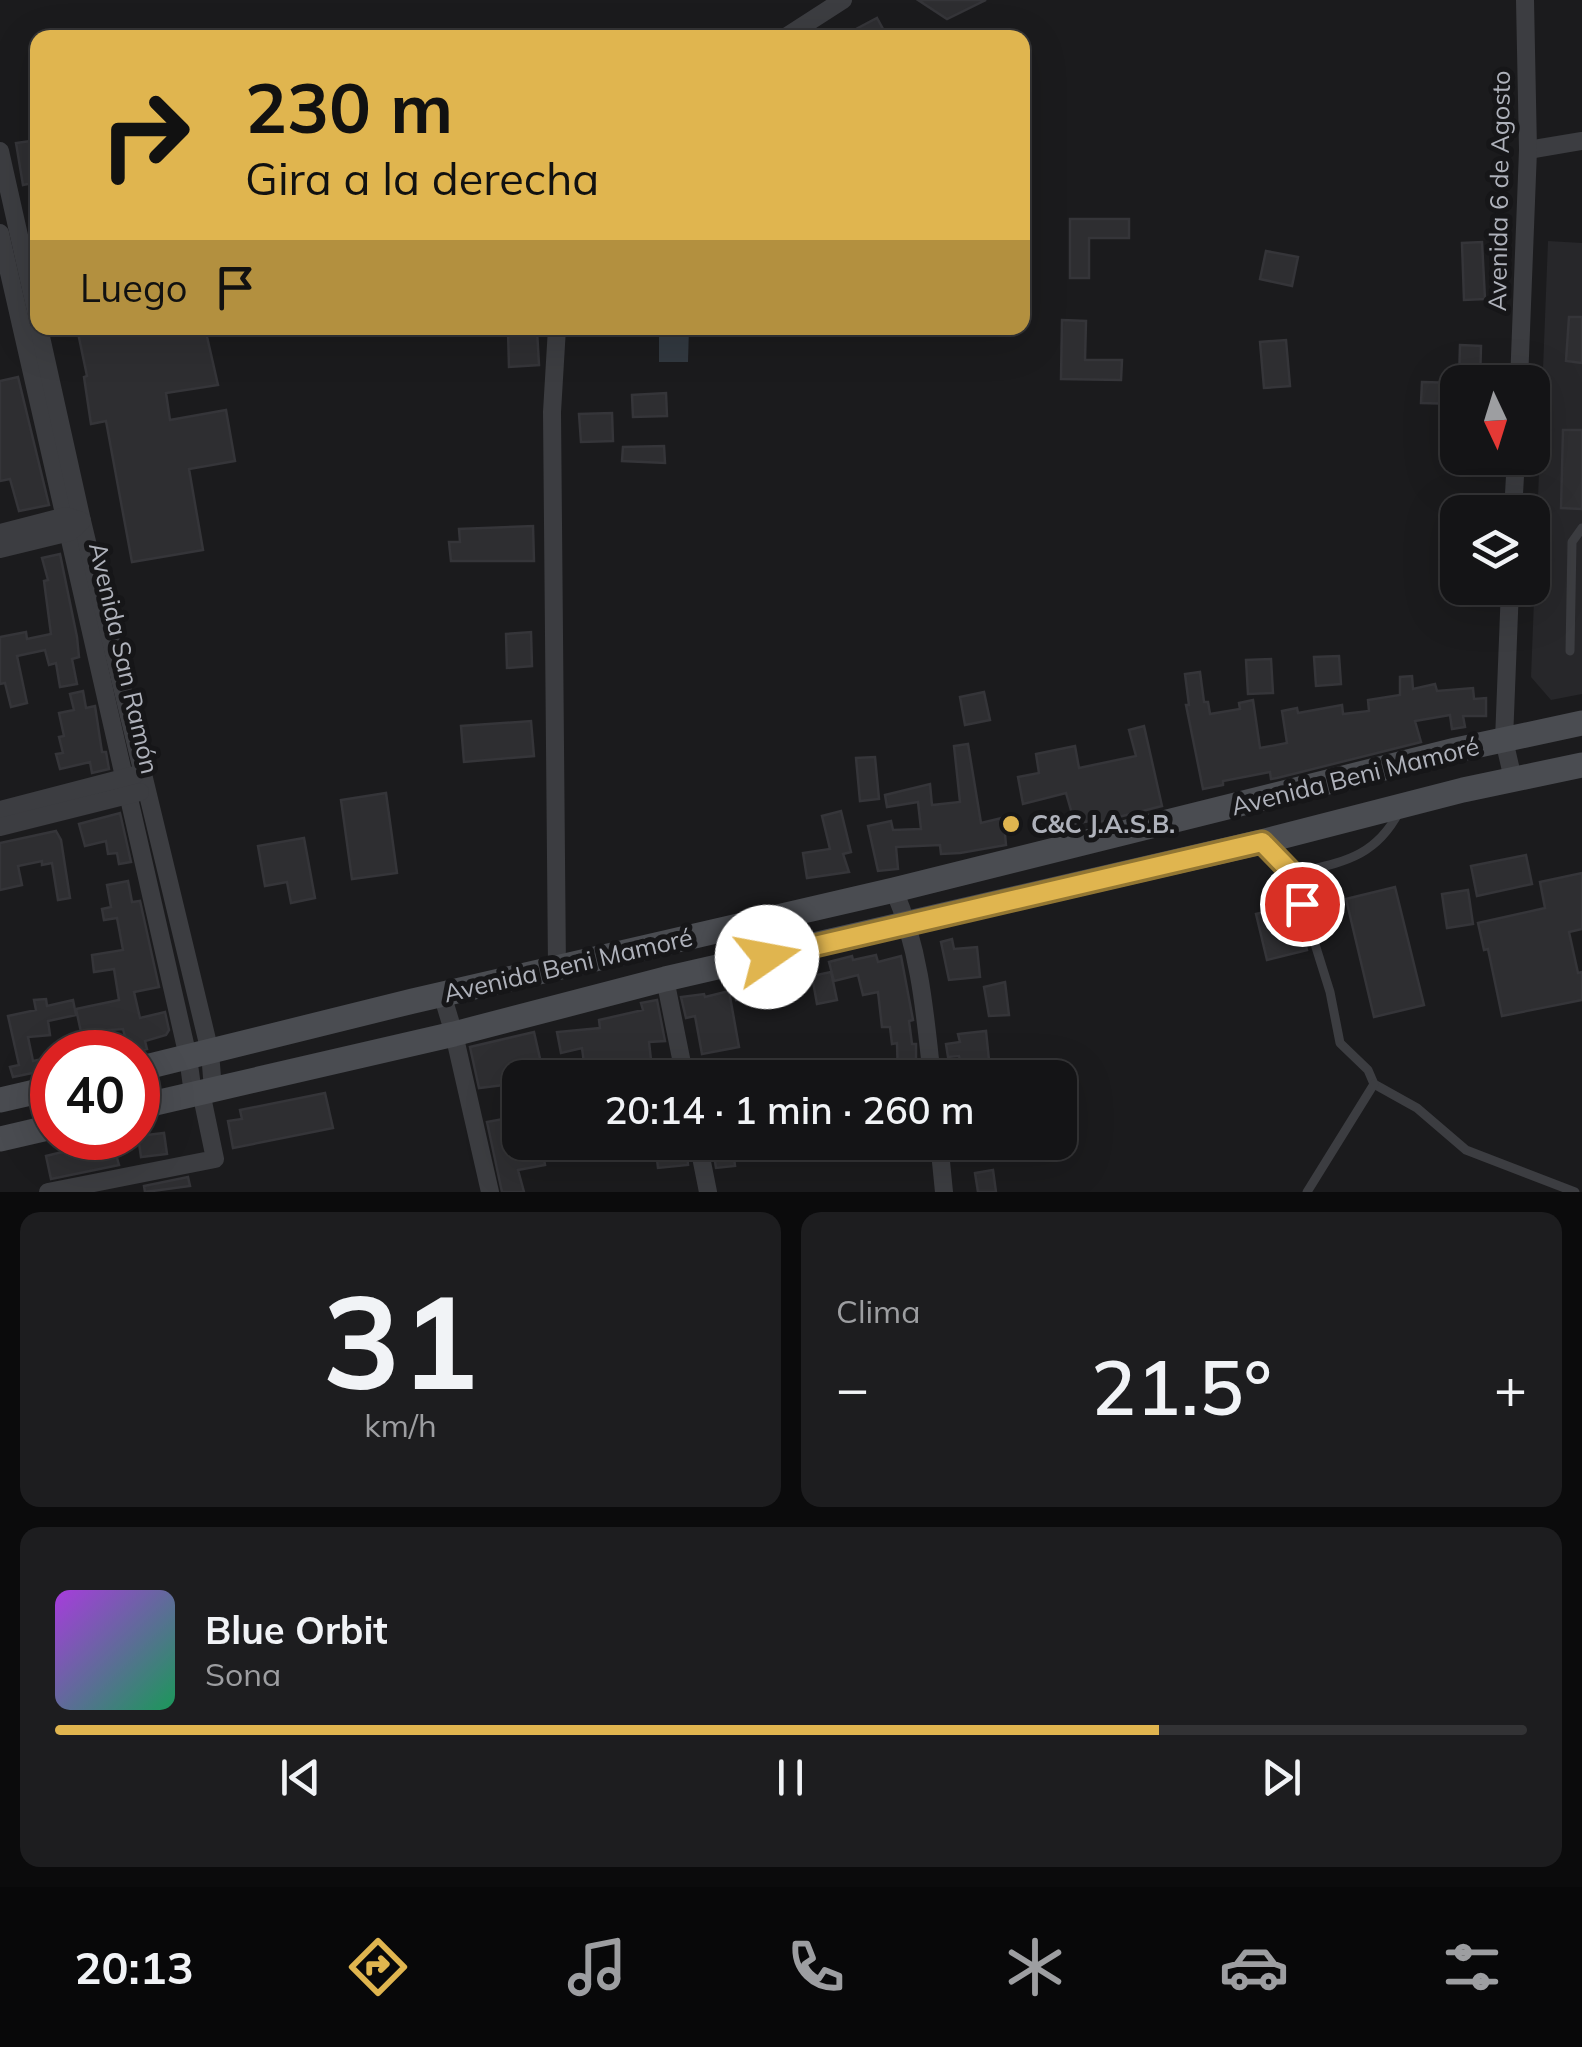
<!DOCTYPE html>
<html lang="es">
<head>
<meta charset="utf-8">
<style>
  body { margin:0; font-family:Mulish,sans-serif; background:#1d1d1f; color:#f1f3f6; height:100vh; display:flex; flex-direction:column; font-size:38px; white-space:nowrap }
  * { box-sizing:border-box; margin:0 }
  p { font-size:32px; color:#9d9ea1 }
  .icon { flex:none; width:55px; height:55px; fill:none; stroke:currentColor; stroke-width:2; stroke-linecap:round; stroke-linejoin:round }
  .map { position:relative; height:1192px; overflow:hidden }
  .side { display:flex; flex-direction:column; gap:20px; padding:20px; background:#0b0b0c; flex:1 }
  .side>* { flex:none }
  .banner { position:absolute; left:30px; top:30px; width:1000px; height:305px; border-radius:20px; box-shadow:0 10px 40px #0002,0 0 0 2px #333335; background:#e0b54f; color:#111; overflow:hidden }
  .needle { width:65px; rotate:176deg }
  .fabs { position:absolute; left:1440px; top:365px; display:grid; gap:20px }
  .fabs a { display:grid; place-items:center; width:110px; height:110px; border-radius:20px; background:#141416; box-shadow:0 10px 40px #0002,0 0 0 2px #333335; font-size:50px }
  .speed { position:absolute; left:30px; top:1030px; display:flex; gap:20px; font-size:50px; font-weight:700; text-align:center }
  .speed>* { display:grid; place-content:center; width:130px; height:130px; border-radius:50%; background:#141416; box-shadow:0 10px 40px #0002,0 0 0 2px #333335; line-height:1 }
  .speed .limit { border:15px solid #d22; background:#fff; color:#111 }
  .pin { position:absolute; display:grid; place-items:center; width:85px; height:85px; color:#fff; margin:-42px; border:5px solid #fff; border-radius:50%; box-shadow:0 2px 10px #0007 }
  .me { position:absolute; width:110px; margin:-55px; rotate:78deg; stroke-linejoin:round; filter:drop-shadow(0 0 8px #0008) }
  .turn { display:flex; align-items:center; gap:35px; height:210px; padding:0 50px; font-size:45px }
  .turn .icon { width:130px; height:130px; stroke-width:2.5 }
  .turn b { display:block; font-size:70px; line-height:85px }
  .then { display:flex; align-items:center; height:95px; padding:0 50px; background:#0003; gap:20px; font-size:38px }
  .big { font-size:75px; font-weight:600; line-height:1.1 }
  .side .card { flex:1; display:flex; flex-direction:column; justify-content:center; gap:15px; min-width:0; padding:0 35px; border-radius:20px; background:#1d1d1f }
  .side .dial { align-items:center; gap:0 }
  .dial b { font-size:130px; line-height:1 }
  .song { display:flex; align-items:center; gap:30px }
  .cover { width:120px; height:120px; border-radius:15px; background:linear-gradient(135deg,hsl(280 70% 55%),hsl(150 70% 35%)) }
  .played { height:10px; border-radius:5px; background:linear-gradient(90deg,#e0b54f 75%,#333335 75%) }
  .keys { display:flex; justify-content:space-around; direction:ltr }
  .heat { display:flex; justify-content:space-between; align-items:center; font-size:55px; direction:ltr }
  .side .tiles { flex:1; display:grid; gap:20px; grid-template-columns:1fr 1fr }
  .card:last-child { grid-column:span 2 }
  .trip { position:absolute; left:502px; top:1060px; width:575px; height:100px; border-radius:20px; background:#141416; box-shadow:0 10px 40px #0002,0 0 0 2px #333335; font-weight:600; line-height:100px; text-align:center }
  .tabs { display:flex; height:160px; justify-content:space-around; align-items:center; background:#080809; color:#9d9ea1 }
  .tabs .icon { width:70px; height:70px }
  .tabs .selected { color:#e0b54f }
  .tabs b { font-size:45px; color:#f1f3f6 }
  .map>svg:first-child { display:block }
</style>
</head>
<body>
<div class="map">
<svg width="1582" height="1192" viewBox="0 0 1582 1192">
  <rect width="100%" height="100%" fill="#1b1b1d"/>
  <path fill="#27272a" d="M 1548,241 L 1582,243 L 1582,694 L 1551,700 L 1531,677 Z"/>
  <path fill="#323940" d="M 659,328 L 689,328 L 688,362 L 659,362 Z"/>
  <g fill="#2e2e31" stroke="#353539" stroke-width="2.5">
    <path d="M 918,0 L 986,0 L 947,19 Z"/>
    <path d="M 877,18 L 888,38 L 839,38 Z"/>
    <path d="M 38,140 L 38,182 L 23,185 L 16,143 Z"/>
    <path d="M 1070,219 L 1129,219 L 1129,238 L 1089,238 L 1089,278 L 1070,278 Z"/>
    <path d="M 1482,242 L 1485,299 L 1464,300 L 1462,243 Z"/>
    <path d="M 1266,251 L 1298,257 L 1292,286 L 1260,279 Z"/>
    <path d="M 1569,317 L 1582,317 L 1582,363 L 1566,361 Z"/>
    <path d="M 1062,320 L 1086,321 L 1085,360 L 1122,360 L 1121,380 L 1061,379 Z"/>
    <path d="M 77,328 L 205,328 L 218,385 L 166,393 L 170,420 L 226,410 L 235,461 L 189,469 L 203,550 L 132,562 L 106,421 L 91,424 L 84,377 L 87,376 Z"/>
    <path d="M 537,330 L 539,365 L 509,367 L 508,331 Z"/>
    <path d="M 1286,340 L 1290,386 L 1264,388 L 1260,342 Z"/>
    <path d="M 1460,345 L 1481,346 L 1480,382 L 1459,382 Z"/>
    <path d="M 18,377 L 49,505 L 19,511 L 10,479 L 0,481 L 0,381 Z"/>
    <path d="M 1422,382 L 1458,383 L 1458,404 L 1421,403 Z"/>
    <path d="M 666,393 L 667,416 L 633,417 L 632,395 Z"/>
    <path d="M 612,413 L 613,441 L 581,442 L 579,414 Z"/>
    <path d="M 1563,430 L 1582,430 L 1582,509 L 1561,508 Z"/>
    <path d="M 664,446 L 665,463 L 622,461 L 623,447 Z"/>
    <path d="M 533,526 L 534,561 L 451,561 L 449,542 L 460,542 L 459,529 Z"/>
    <path d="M 60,554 L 77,637 L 79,657 L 72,659 L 77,684 L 60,687 L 56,663 L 49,665 L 45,650 L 17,656 L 27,703 L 11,707 L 5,683 L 0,684 L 0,637 L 26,632 L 27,639 L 51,634 L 44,581 L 48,580 L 42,558 Z"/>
    <path d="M 531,632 L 532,666 L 507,668 L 506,634 Z"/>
    <path d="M 1339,656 L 1341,684 L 1316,686 L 1314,657 Z"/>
    <path d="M 1271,659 L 1273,693 L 1248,694 L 1246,660 Z"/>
    <path d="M 1200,672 L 1204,702 L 1208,702 L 1210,714 L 1240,709 L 1239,703 L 1253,700 L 1260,748 L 1287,743 L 1282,711 L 1297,708 L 1298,713 L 1342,705 L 1343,714 L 1369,711 L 1368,700 L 1400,695 L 1400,677 L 1412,676 L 1413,689 L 1435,684 L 1437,691 L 1473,688 L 1474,699 L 1486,698 L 1486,716 L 1463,716 L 1465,727 L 1452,729 L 1450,715 L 1415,721 L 1421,742 L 1277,778 L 1271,779 L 1270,772 L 1223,781 L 1223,785 L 1203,789 L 1186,705 L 1189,705 L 1185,674 Z"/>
    <path d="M 83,691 L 86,708 L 95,706 L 102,752 L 106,752 L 109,769 L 92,773 L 90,762 L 60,769 L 56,754 L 63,753 L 59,737 L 64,736 L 59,713 L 74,710 L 70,694 Z"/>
    <path d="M 984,692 L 990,720 L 965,725 L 960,697 Z"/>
    <path d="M 531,721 L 534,756 L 464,762 L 461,726 Z"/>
    <path d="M 1144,726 L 1162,806 L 1095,823 L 1094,820 L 1075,824 L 1066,793 L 1023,804 L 1018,777 L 1039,773 L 1036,754 L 1075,746 L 1079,768 L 1136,756 L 1129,730 Z"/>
    <path d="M 968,744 L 981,823 L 1014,815 L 1018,831 L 1005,834 L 1006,845 L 960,853 L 941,854 L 940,845 L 896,847 L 898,869 L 878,871 L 868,826 L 891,821 L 893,830 L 921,829 L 918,802 L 887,807 L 885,795 L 930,784 L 932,805 L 960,802 L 954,746 Z"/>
    <path d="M 875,757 L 879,799 L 860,801 L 856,758 Z"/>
    <path d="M 386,793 L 397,873 L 352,879 L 341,800 Z"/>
    <path d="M 841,811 L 851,852 L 843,854 L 849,872 L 807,878 L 803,853 L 830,849 L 822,816 Z"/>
    <path d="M 120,813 L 131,862 L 119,864 L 117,853 L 108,854 L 106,841 L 85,846 L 79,824 Z"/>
    <path d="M 56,831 L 61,840 L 70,898 L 58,900 L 52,863 L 42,865 L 42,861 L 18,866 L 22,885 L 0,890 L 0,843 Z"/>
    <path d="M 304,838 L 315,898 L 291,903 L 287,882 L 265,886 L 258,846 Z"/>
    <path d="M 1526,855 L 1532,884 L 1477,896 L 1471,866 Z"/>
    <path d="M 1582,873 L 1582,929 L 1569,932 L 1578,973 L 1582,972 L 1582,1000 L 1502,1016 L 1488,949 L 1484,950 L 1478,923 L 1545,908 L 1540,882 Z"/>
    <path d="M 128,881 L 132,902 L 140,901 L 159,987 L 134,992 L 140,1018 L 165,1012 L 169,1030 L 166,1035 L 145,1041 L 147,1049 L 132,1052 L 129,1052 L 123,1029 L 81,1032 L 76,1009 L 119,1000 L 114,969 L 94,972 L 92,955 L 123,950 L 117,918 L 104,920 L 102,909 L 111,907 L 107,885 Z"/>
    <path d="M 1395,887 L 1424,1005 L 1374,1017 L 1346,899 Z"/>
    <path d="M 1468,890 L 1473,924 L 1447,928 L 1442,894 Z"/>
    <path d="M 1294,905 L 1307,950 L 1267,960 L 1256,914 Z"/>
    <path d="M 952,939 L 954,949 L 977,947 L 980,977 L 949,980 L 941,942 Z"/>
    <path d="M 876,955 L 878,962 L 901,956 L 913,1020 L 909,1021 L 912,1044 L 916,1044 L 916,1078 L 898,1078 L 897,1043 L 892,1044 L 890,1027 L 882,1027 L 878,992 L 863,995 L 858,975 L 834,981 L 829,962 L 852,956 L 853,960 Z"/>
    <path d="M 831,972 L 837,1000 L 817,1004 L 812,976 Z"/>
    <path d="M 763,974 L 767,994 L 736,1000 L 734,988 L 746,985 L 745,978 Z"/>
    <path d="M 1005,982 L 1009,1015 L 989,1016 L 984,987 Z"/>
    <path d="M 729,991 L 739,1047 L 702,1054 L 695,1016 L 686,1018 L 681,997 L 704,994 L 705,997 Z"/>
    <path d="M 46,999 L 47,1006 L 73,1000 L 76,1015 L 48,1021 L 50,1035 L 28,1037 L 33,1061 L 52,1057 L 52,1069 L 13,1077 L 10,1067 L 19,1065 L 8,1016 L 36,1010 L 34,1000 Z"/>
    <path d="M 657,1000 L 665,1041 L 649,1042 L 653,1078 L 641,1078 L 640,1071 L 600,1075 L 599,1061 L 584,1063 L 582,1048 L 561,1053 L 557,1032 L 600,1028 L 599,1020 L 643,1010 L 641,1003 Z"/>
    <path d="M 986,1031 L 990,1070 L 964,1075 L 959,1056 L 948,1057 L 946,1044 L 960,1042 L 958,1034 Z"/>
    <path d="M 534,1032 L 541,1063 L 531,1065 L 532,1078 L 520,1078 L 520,1083 L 479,1088 L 470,1047 Z"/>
    <path d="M 325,1093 L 333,1128 L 233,1148 L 228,1121 L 242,1119 L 240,1110 Z"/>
    <path d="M 520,1116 L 520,1142 L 541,1142 L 545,1165 L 518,1170 L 524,1192 L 502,1192 L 487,1122 Z"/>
    <path d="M 164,1133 L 167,1154 L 141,1157 L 138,1136 Z"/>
    <path d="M 112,1140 L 119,1165 L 51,1179 L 46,1156 Z"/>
    <path d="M 655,1142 L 686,1142 L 688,1165 L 658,1168 Z"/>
    <path d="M 712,1142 L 732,1142 L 735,1166 L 716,1168 Z"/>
    <path d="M 986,1142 L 1012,1142 L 1012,1157 L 987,1158 Z"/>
    <path d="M 993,1170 L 996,1192 L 978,1192 L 975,1173 Z"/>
    <path d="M 188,1177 L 190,1186 L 145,1192 L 144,1186 Z"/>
  </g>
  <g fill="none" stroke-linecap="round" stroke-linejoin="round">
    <g stroke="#3c3d41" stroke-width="9">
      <path d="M 1570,651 L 1572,542 L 1582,528"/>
      <path d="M 1263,844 L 1293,874 L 1330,992 L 1340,1043 L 1368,1070 L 1374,1084 L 1417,1108 L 1466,1150 L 1575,1192"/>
      <path d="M 1293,874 C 1341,862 1374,859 1399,812"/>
      <path d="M 1307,1192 L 1374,1084"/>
    </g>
    <g stroke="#3c3d41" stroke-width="18">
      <path d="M 784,38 L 843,0"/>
      <path d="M 1528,150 L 1582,141"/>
      <path d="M 0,151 L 38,320"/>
      <path d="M 0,233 L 188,1057 L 193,1094"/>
      <path d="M 39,328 L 82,521 L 210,1052 L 213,1090"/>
      <path d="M 557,328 L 552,412 L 557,969"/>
      <path d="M 1519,382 L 1528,150 L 1525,0"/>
      <path d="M 1513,512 L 1516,458"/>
      <path d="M 0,533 L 66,516 L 82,521 L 70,532 L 0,549"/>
      <path d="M 1510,588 L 1504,740 L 1513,779"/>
      <path d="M 0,810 L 135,775"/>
      <path d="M 0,827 L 140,792"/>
      <path d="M 894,890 C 920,950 925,1013 932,1078"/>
      <path d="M 665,979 L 685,1078"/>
      <path d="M 442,994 L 454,1034 L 490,1192"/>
      <path d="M 698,1142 L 708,1192"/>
      <path d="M 939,1142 L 944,1192"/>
      <path d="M 48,1192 L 215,1159 L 201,1092"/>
    </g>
    <g stroke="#4a4c51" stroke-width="25">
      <path d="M 138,1069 L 413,1001 L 894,890 L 1456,750 L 1582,723"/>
      <path d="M 0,1100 L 52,1088"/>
      <path d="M 138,1107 L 454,1034 L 665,979 L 1261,842 L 1463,790 L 1582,765"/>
      <path d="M 0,1139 L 52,1127"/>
    </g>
  </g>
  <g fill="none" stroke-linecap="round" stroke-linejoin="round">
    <defs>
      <path id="route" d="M 767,957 L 1262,842 L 1293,874 L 1302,904"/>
    </defs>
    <use href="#route" stroke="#927633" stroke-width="25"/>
    <use href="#route" stroke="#e0b54f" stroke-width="18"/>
  </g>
  <circle fill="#e0b54f" stroke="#161618" stroke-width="4" cx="1011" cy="824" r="10"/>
  <g text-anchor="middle" stroke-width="10" stroke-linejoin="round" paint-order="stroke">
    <g font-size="25" fill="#afb2bb" stroke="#161618">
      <text transform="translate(1499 191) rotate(-89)" y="9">Avenida 6 de Agosto</text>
      <text transform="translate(124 658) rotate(77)" y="9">Avenida San Ramón</text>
      <text transform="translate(1355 776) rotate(-14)" y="9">Avenida Beni Mamoré</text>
      <text transform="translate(568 965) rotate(-13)" y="9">Avenida Beni Mamoré</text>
    </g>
    <g font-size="25" font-weight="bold" fill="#afb2bb" stroke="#161618" text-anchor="start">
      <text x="1031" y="833">C&amp;C J.A.S.B.</text>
    </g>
  </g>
</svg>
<div class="fabs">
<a><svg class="needle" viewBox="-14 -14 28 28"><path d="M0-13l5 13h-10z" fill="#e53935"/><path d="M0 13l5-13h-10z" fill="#9d9ea1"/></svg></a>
<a><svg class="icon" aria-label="layers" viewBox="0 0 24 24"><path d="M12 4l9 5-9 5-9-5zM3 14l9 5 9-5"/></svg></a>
</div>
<div class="speed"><div class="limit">40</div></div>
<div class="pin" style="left:1302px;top:904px;background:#d93025"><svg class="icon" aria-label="arrive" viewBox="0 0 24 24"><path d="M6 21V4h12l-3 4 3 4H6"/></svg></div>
<svg class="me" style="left:767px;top:957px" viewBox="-20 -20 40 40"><circle r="19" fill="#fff"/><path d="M0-13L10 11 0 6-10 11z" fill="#e0b54f"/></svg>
<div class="trip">20:14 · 1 min · 260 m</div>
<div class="banner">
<div class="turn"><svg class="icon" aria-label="right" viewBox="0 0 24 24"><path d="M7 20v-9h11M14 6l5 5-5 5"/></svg><div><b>230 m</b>Gira a la derecha</div></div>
<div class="then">Luego<svg class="icon" aria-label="arrive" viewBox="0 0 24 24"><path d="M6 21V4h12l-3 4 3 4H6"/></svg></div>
</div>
</div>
<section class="side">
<div class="tiles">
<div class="card dial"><b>31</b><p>km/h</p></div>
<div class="card"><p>Clima</p>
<div class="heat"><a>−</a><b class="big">21.5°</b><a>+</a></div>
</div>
<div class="card">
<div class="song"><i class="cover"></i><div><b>Blue Orbit</b><p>Sona</p></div></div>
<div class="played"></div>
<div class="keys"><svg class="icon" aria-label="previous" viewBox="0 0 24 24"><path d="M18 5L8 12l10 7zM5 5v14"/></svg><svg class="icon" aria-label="pause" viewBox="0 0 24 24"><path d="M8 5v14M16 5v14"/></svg><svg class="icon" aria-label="next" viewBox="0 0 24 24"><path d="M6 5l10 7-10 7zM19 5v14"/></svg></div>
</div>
</div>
</section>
<nav class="tabs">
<b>20:13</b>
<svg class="icon selected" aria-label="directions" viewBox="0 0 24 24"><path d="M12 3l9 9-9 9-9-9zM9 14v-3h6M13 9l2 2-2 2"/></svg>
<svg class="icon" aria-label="music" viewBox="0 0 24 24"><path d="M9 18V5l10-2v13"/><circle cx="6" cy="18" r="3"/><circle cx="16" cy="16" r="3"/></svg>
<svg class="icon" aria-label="phone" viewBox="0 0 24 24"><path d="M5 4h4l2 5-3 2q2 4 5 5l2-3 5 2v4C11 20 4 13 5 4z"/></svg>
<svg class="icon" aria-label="climate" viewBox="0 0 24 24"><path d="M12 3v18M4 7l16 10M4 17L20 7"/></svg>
<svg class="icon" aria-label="car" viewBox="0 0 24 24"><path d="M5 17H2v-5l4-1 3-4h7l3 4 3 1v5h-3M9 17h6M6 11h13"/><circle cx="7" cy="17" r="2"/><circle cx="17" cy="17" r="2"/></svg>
<svg class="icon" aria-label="filters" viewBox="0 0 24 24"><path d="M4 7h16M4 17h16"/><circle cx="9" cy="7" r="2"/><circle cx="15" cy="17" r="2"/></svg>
</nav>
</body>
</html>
